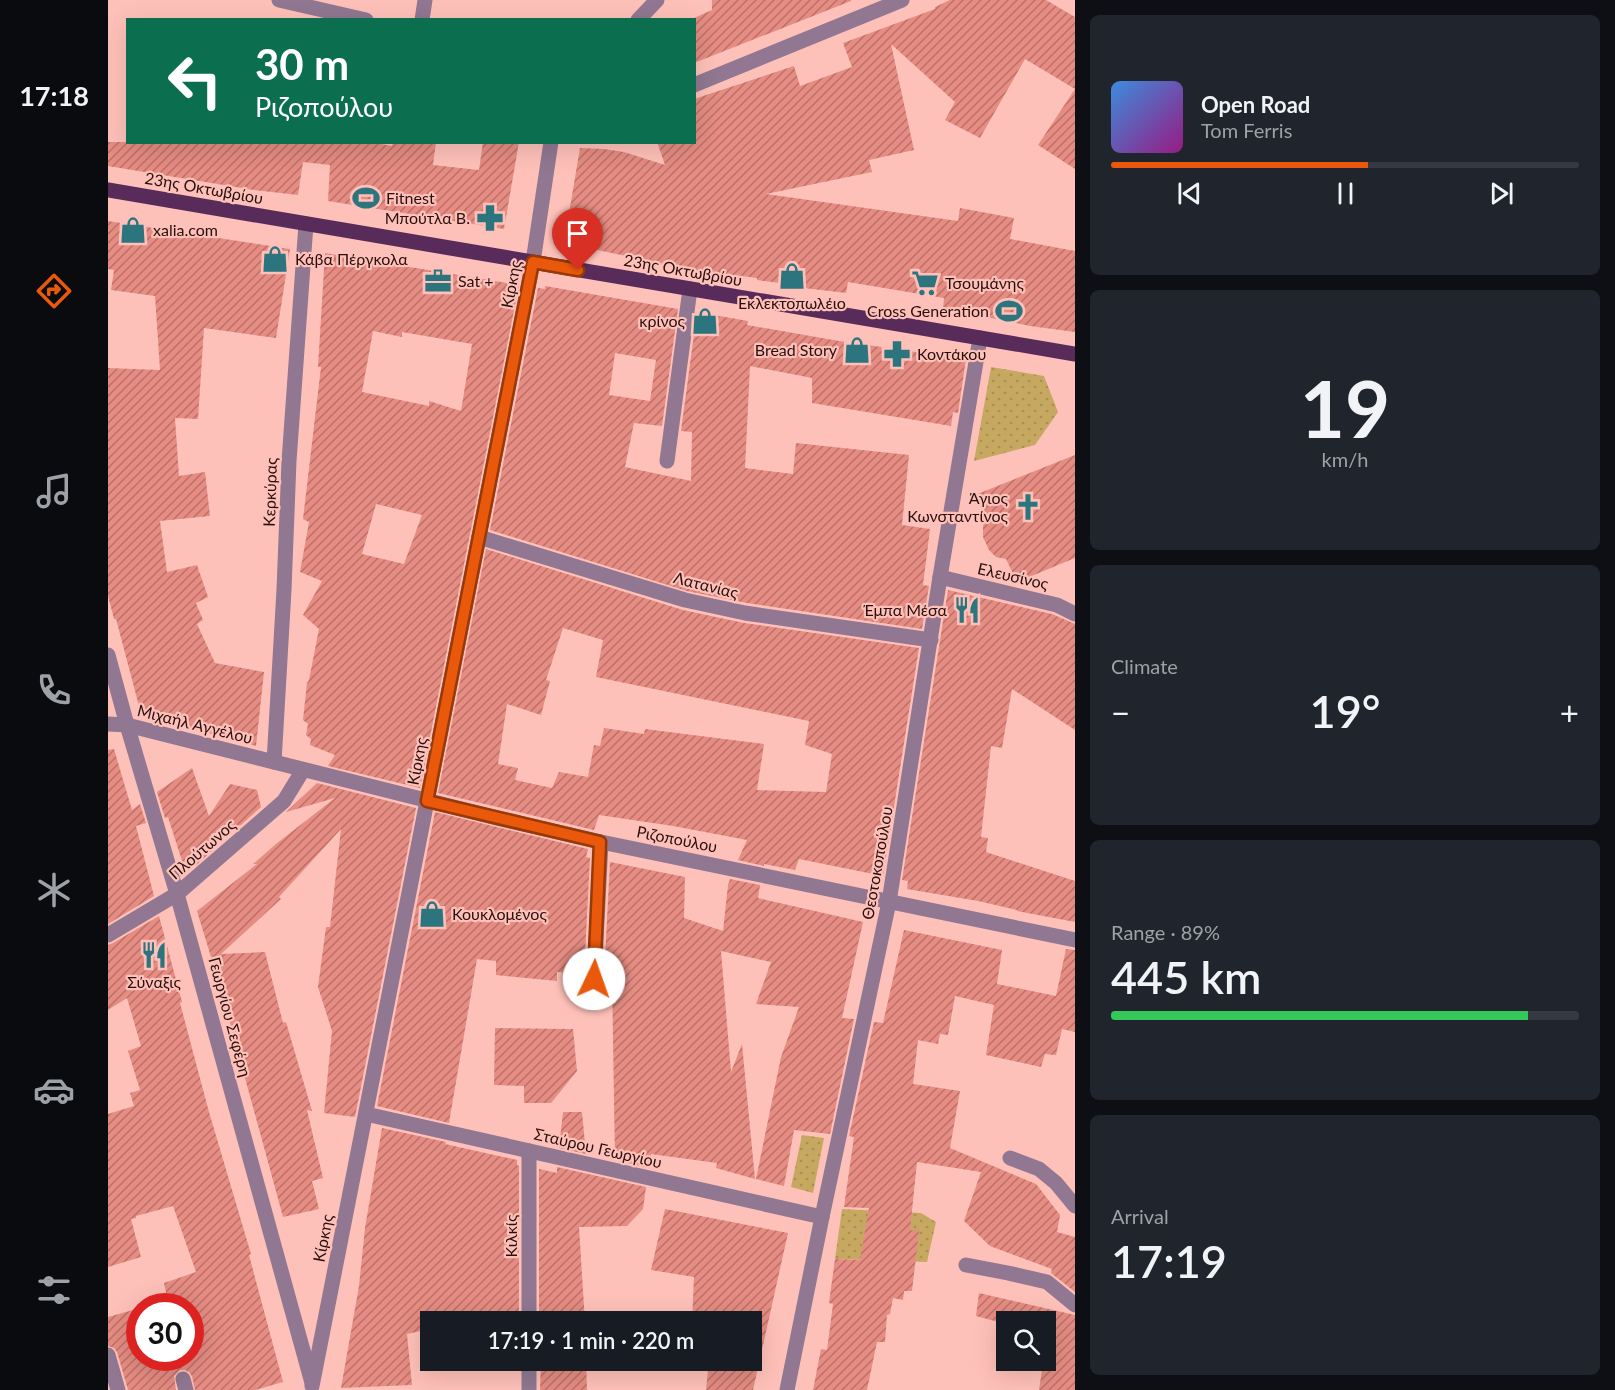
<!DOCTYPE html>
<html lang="en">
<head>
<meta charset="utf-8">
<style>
  body { margin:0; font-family:Lato,sans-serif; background:#20242c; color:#f1f3f6; height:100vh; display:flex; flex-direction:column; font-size:22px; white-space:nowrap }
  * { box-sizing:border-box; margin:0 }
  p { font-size:20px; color:#9ea1a6 }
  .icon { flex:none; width:33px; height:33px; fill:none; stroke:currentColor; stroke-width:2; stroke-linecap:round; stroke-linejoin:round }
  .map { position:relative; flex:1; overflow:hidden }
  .drawer { display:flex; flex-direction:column; gap:15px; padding:15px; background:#0d0f14; width:540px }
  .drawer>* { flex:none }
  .banner { position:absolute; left:18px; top:18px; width:570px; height:126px; border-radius:0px; box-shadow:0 6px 24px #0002; background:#0b6e4f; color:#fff; overflow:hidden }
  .controls { position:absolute; left:888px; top:1311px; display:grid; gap:12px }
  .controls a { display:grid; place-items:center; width:60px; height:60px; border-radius:0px; background:#171b24; box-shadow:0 6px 24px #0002; font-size:30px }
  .speed { position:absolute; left:18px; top:1293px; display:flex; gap:12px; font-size:30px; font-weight:700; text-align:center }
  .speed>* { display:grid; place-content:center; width:78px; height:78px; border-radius:50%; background:#171b24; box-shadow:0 6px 24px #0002; line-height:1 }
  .speed .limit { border:9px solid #d22; background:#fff; color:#111 }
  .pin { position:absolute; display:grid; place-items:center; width:51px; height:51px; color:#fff; margin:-62px -26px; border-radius:50% 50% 50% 0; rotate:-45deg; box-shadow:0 0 6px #0007 }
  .pin .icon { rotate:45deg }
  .me { position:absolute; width:66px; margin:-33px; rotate:3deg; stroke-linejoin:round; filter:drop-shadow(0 0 4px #0008) }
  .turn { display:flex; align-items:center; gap:21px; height:126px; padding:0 30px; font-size:27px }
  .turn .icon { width:78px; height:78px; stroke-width:2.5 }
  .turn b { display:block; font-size:42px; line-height:51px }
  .big { font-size:45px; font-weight:600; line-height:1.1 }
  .drawer .widget { flex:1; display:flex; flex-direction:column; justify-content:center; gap:9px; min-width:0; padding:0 21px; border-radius:9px; background:#20242c }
  .drawer .dial { align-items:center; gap:0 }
  .dial b { font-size:78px; line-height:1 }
  .song { display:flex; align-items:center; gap:18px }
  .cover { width:72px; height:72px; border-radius:9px; background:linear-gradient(135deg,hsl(210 70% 55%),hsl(310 70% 35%)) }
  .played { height:6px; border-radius:3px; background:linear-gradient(90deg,#ea580c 55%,#363941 55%) }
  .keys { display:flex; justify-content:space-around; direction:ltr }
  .heat { display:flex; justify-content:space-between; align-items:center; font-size:33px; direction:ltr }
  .charge { height:9px; border-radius:4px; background:linear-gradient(90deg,#34c759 89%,#363941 0) }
  .trip { position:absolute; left:312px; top:1311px; width:342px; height:60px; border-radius:0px; background:#171b24; box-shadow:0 6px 24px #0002; font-weight:600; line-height:60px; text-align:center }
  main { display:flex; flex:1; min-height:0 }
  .tab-bar { display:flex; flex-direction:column; width:108px; justify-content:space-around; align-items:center; background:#090b0e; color:#9ea1a6 }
  .tab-bar .icon { width:42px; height:42px }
  .tab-bar .on { color:#ea580c }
  .tab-bar b { font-size:27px; color:#f1f3f6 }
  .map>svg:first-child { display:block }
</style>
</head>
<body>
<main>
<nav class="tab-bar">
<b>17:18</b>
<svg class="icon on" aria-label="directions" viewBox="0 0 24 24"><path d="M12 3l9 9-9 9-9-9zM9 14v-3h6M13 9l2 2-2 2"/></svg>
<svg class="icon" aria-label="music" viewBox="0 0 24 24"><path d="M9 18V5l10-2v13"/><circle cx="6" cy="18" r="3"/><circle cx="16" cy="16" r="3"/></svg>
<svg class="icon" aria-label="phone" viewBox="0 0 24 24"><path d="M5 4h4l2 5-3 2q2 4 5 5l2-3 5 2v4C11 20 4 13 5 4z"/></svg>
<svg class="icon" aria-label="climate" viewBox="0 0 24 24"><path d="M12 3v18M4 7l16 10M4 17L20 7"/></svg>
<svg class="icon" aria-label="car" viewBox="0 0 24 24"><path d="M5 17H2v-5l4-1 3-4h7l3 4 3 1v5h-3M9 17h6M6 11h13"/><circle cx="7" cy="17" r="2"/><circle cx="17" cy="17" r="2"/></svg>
<svg class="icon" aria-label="filters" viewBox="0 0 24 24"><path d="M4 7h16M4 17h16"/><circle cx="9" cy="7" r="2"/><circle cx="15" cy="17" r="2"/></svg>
</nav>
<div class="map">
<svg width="967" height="1390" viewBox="0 0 967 1390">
  <defs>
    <pattern id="green-dots" width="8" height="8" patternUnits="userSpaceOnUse" patternTransform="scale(1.5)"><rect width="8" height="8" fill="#c7a861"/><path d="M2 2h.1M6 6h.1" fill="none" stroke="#ab8f53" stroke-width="1.8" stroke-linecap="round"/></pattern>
    <pattern id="building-hatch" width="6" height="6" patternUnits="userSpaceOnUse" patternTransform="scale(1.5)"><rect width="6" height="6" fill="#e68c82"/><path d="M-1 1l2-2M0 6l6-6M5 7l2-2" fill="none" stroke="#ba7169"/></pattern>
  </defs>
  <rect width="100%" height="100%" fill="#fec1b9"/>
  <g fill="url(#green-dots)">
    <path d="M 883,367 L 936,376 L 950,412 L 927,445 L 866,461 Z"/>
    <path d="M 694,1135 L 716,1138 L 705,1193 L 683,1187 Z"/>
    <path d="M 734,1209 L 813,1213 L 828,1222 L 819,1262 L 727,1259 Z"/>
  </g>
  <g fill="url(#building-hatch)" fill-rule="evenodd">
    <path d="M 604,0 L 743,0 L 743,1 L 586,63 L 586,18 L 604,10 Z"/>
    <path d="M 842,0 L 938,0 L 967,17 L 967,89 L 917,59 L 872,138 L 837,120 L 847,102 L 783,44 L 806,150 L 761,160 L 764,172 L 658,194 L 850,221 L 852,208 L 906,218 L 902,239 L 967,251 L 967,332 L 922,326 L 835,308 L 836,298 L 740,282 L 738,293 L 696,288 L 696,286 L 649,280 L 649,278 L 580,269 L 456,243 L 472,148 L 496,149 L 516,152 L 557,165 L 549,142 L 586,142 L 586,99 L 686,66 L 692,86 L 744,67 L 735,43 L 827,9 L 827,7 Z"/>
    <path d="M 967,89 L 967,169 L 930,145 Z"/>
    <path d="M 0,142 L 262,142 L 284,146 L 285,142 L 328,142 L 325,165 L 371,170 L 375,142 L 411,142 L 396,229 L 220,201 L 222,165 L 195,162 L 190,195 L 146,190 L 0,166 Z"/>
    <path d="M 0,221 L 182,249 L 168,338 L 96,328 L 90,419 L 67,418 L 71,476 L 97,472 L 102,516 L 52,521 L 59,572 L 89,565 L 100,597 L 88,603 L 95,620 L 89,624 L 107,663 L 156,672 L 148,746 L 83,728 L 41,719 L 31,706 L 8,619 L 6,619 L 0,596 L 0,368 L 52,370 L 47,296 L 3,290 L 6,270 L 0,269 Z"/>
    <path d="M 217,253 L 411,285 L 312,788 L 220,766 L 227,755 L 202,745 L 203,739 L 198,735 L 200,724 L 195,720 L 199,683 L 201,680 L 211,629 L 195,615 L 214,581 L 192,572 L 201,522 L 195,519 L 213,367 L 210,367 ZM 265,331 L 294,337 L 294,332 L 364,344 L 353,411 L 321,401 L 321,406 L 254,392 ZM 268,504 L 314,515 L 296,564 L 254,554 Z"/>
    <path d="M 437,286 L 570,309 L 554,426 L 526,423 L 517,467 L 583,481 L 584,432 L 573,431 L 589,312 L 640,321 L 639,325 L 731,341 L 858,359 L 850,413 L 845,412 L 843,426 L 704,403 L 704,378 L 642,366 L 637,468 L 685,474 L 688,443 L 801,455 L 794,525 L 822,529 L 815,585 L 821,586 L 814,629 L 639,603 L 579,591 L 382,530 L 430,288 L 437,289 ZM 507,353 L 548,360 L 542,401 L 501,395 Z"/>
    <path d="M 967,455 L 967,558 L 909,582 L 898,559 L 888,557 L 881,550 L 875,537 L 875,526 L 878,519 L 867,495 Z"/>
    <path d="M 378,549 L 575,610 L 636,623 L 811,648 L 775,876 L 691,859 L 687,870 L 656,864 L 656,866 L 630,860 L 639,840 L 565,826 L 491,815 L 486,830 L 330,793 ZM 455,628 L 495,640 L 488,677 L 701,721 L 697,745 L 724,754 L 718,792 L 649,790 L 656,744 L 537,729 L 536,734 L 496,728 L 492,746 L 486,745 L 480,777 L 451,772 L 444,788 L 407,780 L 410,768 L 390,764 L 399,704 L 433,715 L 442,681 L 438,680 Z"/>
    <path d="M 840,590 L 944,614 L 967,624 L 967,730 L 904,689 L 894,748 L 883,746 L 873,837 L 880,838 L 878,852 L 967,881 L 967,922 L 909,911 L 909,910 L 870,901 L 799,889 L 800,881 L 794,880 Z"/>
    <path d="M 6,749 L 24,810 L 32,804 L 38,823 L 28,826 L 46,896 L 0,924 L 0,750 Z"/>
    <path d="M 84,768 L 101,816 L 122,784 L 149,790 L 153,807 L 133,825 L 103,834 L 107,848 L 87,866 L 81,866 L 74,861 L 60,817 L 57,818 L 49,792 Z"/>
    <path d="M 209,783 L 308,808 L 247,1117 L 216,1113 L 224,1031 L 210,987 L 218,927 L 222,927 L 233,829 L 171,897 L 173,899 L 113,954 L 157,952 L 175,1023 L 178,1022 L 204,1111 L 199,1110 L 215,1178 L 204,1181 L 211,1209 L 175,1217 L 113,990 L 89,911 L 149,864 L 145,864 L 168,844 L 227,798 L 178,812 Z"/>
    <path d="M 327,812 L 480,849 L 478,857 L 482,858 L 476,974 L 449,972 L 449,981 L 388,975 L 388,961 L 369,959 L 341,1123 L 269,1106 Z"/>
    <path d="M 502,862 L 577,877 L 576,918 L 615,931 L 620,885 L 622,879 L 652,885 L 650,898 L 755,922 L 734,1018 L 746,1019 L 722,1134 L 686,1130 L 676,1186 L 648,1179 L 673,1057 L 691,1007 L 648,1004 L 663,962 L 613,951 L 623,1072 L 634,1044 L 647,1179 L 608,1168 L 609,1163 L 543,1154 L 541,1168 L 502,1159 L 507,1159 L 504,978 L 496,978 Z"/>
    <path d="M 51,916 L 74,1002 L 72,1003 L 101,1112 L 143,1254 L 141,1255 L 175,1382 L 147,1390 L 87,1390 L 84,1376 L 81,1372 L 77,1370 L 72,1370 L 66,1376 L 68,1390 L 20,1390 L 9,1352 L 6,1348 L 0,1346 L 0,1317 L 32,1308 L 32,1358 L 82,1358 L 82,1306 L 61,1306 L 56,1283 L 88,1272 L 65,1206 L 28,1216 L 28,1218 L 23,1219 L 33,1257 L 0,1267 L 0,1114 L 26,1106 L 22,1093 L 32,1090 L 20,1051 L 33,1046 L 19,998 L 0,1010 L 0,945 L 5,943 Z"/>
    <path d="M 796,930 L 894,950 L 889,984 L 948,996 L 958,949 L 967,950 L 967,1032 L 954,1029 L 948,1055 L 937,1054 L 933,1067 L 878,1055 L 886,1005 L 847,996 L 840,1035 L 832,1034 L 830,1044 L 810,1040 L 805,1084 L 852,1091 L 842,1148 L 928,1184 L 952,1215 L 949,1232 L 967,1237 L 967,1292 L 943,1273 L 944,1269 L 882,1246 L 856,1221 L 873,1172 L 809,1162 L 802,1230 L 811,1231 L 804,1291 L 796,1291 L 795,1300 L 785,1298 L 782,1314 L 779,1315 L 777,1342 L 769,1342 L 759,1390 L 705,1390 L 713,1349 L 719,1350 L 725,1304 L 721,1303 L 727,1259 L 752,1260 L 761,1208 L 736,1207 L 746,1137 L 741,1136 L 766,1022 L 775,1023 Z"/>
    <path d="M 387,1028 L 465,1029 L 469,1071 L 443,1103 L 416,1103 L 416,1086 L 386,1085 Z"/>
    <path d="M 455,1112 L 474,1112 L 478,1154 L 451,1148 Z"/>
    <path d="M 274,1128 L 338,1142 L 337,1144 L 409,1160 L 409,1165 L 411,1166 L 411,1322 L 322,1322 L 322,1329 L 299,1334 L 304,1385 L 233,1388 L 251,1286 L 257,1228 Z"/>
    <path d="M 449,1167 L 538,1187 L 535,1209 L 519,1226 L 471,1227 L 477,1322 L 431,1322 L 431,1169 L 449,1173 Z"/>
    <path d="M 557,1209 L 680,1233 L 645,1390 L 598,1390 L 601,1360 L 644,1360 L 644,1322 L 584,1322 L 586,1277 L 543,1270 Z"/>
    <path d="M 871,1293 L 967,1315 L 967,1390 L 931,1390 L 935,1363 L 924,1361 L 938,1360 L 938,1322 L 898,1322 L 898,1324 L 868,1316 Z"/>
    <path d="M 433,1360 L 478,1360 L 479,1390 L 432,1390 Z"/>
  </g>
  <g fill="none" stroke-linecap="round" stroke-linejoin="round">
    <g stroke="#917791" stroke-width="15">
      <path d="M 171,0 L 258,20"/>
      <path d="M 314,20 L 317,0"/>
      <path d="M 530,20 L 549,0"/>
      <path d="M 586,85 L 794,0"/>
      <path d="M 559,461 L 582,289"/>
      <path d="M 371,537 L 577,600 L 637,613 L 823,640"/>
      <path d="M 832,577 L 949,605 L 967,614"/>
      <path d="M 0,655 L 19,725 L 69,894 L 204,1383"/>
      <path d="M 0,724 L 19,725 L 389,818 L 493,842 L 967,940"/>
      <path d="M 166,762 L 176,590 L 181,461 L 198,224"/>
      <path d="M 0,935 L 69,894 L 176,801 L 195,770"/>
      <path d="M 486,979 L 493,842"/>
      <path d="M 258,1114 L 714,1217"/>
      <path d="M 421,1151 L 421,1322"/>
      <path d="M 902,1158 L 931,1169 L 948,1183 L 967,1206"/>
      <path d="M 858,1265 L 900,1273 L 939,1282 L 967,1305"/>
      <path d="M 0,1355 L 10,1390"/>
      <path d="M 421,1360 L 421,1390"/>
      <path d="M 75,1379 L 78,1390"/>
      <path d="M 204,1386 L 425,262 L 443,142"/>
      <path d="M 679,1390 L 714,1217 L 781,902 L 832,577 L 872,338"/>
    </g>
    <path stroke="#592b5a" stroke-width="15" d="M 0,190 L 967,354"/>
  </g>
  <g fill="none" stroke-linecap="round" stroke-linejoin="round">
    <defs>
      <path id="route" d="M 470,270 L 425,262 L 319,801 L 492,842 L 486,979"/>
    </defs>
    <use href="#route" stroke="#983908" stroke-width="15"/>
    <use href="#route" stroke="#ea580c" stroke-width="10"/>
  </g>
  <defs>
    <symbol id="stadium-bare" viewBox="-9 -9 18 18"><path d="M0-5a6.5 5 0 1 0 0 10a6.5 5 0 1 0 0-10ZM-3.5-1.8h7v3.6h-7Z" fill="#2c757e" stroke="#fec1b9" stroke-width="2.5" paint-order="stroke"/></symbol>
    <symbol id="pharmacy-bare" viewBox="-9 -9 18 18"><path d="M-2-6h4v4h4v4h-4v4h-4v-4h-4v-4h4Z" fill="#2c757e" stroke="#fec1b9" stroke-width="2.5" paint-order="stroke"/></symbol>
    <symbol id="shop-bare" viewBox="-9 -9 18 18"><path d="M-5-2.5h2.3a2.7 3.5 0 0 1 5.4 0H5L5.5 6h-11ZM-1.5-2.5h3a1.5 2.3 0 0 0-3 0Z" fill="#2c757e" stroke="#fec1b9" stroke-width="2.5" paint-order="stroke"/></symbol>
    <symbol id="office-bare" viewBox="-9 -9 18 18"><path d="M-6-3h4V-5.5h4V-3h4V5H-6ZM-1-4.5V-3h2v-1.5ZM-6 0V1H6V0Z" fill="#2c757e" stroke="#fec1b9" stroke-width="2.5" paint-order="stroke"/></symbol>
    <symbol id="supermarket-bare" viewBox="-9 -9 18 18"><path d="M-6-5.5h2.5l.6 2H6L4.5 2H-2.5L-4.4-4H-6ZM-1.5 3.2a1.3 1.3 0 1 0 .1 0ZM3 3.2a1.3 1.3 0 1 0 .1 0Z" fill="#2c757e" stroke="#fec1b9" stroke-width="2.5" paint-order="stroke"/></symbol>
    <symbol id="church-bare" viewBox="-9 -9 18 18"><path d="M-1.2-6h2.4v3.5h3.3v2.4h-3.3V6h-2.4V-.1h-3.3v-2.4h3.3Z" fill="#2c757e" stroke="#fec1b9" stroke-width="2.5" paint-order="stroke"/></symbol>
    <symbol id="restaurant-bare" viewBox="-9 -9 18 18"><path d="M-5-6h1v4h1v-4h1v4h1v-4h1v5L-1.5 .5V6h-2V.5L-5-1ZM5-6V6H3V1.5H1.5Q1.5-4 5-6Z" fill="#2c757e" stroke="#fec1b9" stroke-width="2.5" paint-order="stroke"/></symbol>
  </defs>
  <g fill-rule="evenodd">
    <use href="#stadium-bare" x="239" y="179" width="38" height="38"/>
    <use href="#pharmacy-bare" x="363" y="199" width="38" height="38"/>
    <use href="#shop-bare" x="6" y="211" width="38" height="38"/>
    <use href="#shop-bare" x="148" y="240" width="38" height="38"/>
    <use href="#shop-bare" x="665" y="257" width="38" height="38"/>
    <use href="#office-bare" x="311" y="262" width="38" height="38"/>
    <use href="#supermarket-bare" x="798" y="264" width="38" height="38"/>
    <use href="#stadium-bare" x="882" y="292" width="38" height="38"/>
    <use href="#shop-bare" x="578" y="302" width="38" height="38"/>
    <use href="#shop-bare" x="730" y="331" width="38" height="38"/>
    <use href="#pharmacy-bare" x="770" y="335" width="38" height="38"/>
    <use href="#church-bare" x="901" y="488" width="38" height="38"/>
    <use href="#restaurant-bare" x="840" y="591" width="38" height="38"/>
    <use href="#shop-bare" x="305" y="895" width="38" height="38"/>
    <use href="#restaurant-bare" x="27" y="936" width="38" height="38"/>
  </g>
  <g text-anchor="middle" stroke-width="4.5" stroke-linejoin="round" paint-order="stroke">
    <g font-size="16" fill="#290f0d" stroke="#fec1b9">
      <text transform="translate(96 188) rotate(10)" y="6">23ης Οκτωβρίου</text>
      <text transform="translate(575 270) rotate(10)" y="6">23ης Οκτωβρίου</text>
      <text transform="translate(403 284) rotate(-79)" y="6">Κίρκης</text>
      <text transform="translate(162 492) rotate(-88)" y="6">Κερκύρας</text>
      <text transform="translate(905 576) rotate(13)" y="6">Ελευσίνος</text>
      <text transform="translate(598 585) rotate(14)" y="6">Λατανίας</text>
      <text transform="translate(87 724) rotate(14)" y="6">Μιχαήλ Αγγέλου</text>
      <text transform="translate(309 761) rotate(-79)" y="6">Κίρκης</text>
      <text transform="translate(569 839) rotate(11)" y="6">Ριζοπούλου</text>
      <text transform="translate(94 849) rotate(-41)" y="6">Πλούτωνος</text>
      <text transform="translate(769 863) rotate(-80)" y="6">Θεοτοκοπούλου</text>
      <text transform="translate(122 1017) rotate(75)" y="6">Γεωργίου Σεφέρη</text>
      <text transform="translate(490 1148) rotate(13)" y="6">Σταύρου Γεωργίου</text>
      <text transform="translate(403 1236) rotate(-90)" y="6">Κιλκίς</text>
      <text transform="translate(215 1238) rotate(-79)" y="6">Κίρκης</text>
    </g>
    <g font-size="16" fill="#290f0d" stroke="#fec1b9" text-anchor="start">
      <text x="278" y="204">Fitnest</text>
      <text x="362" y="224" text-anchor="end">Μπούτλα Β.</text>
      <text x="45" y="236">xalia.com</text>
      <text x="187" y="265">Κάβα Πέργκολα</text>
      <text x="350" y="287">Sat +</text>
      <text x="837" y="289">Τσουμάνης</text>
      <text x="684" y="309" text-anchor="middle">Εκλεκτοπωλέιο</text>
      <text x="881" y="317" text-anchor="end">Cross Generation</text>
      <text x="577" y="327" text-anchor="end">κρίνος</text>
      <text x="729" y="356" text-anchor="end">Bread Story</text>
      <text x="809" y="360">Κοντάκου</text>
      <text x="900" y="504" text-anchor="end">Άγιος<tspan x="900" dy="18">Κωνσταντίνος</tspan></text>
      <text x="839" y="616" text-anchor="end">Έμπα Μέσα</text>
      <text x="344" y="920">Κουκλομένος</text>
      <text x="46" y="988" text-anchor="middle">Σύναξις</text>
    </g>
  </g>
</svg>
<div class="controls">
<a><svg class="icon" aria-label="search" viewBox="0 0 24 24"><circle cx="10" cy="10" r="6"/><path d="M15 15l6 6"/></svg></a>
</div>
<div class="speed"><div class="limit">30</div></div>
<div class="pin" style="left:470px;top:270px;background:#d93025"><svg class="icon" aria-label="arrive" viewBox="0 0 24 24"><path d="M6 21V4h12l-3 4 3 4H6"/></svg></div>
<svg class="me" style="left:486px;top:979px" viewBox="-20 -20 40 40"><circle r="19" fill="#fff"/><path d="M0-13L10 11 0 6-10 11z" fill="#ea580c"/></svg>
<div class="trip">17:19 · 1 min · 220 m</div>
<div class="banner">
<div class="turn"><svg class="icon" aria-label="left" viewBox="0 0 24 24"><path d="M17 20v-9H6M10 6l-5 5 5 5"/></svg><div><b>30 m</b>Ριζοπούλου</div></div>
</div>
</div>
<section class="drawer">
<div class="widget">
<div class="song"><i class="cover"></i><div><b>Open Road</b><p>Tom Ferris</p></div></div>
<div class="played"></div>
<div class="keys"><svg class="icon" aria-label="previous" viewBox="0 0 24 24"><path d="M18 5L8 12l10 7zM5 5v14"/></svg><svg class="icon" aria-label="pause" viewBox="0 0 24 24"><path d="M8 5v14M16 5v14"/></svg><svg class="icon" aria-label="next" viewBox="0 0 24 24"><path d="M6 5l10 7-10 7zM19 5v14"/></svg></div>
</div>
<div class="widget dial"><b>19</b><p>km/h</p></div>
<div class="widget"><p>Climate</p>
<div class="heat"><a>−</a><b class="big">19°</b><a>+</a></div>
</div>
<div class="widget"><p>Range · 89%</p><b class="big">445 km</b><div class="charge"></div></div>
<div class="widget"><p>Arrival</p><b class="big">17:19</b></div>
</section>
</main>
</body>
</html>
